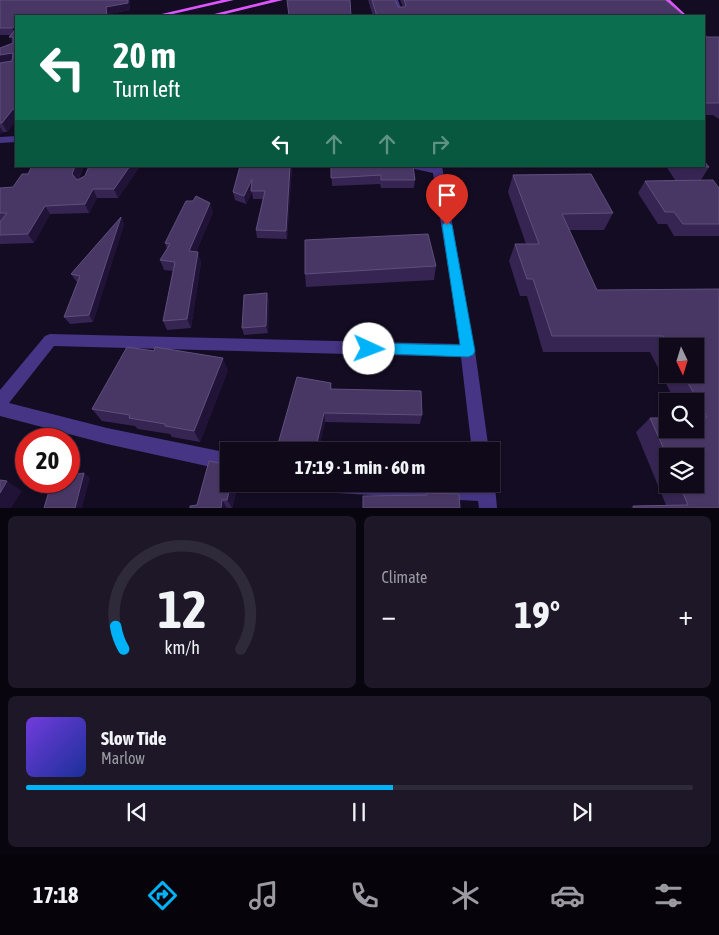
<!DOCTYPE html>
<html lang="en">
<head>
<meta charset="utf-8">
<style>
  body { margin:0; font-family:"Asap Condensed",sans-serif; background:#1d1727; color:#f1f3f6; height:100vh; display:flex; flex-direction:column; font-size:19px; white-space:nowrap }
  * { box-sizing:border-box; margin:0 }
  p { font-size:16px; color:#9b9aa2 }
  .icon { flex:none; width:28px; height:28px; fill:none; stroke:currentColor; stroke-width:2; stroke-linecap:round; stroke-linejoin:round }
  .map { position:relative; height:508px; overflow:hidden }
  .drawer { display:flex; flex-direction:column; gap:8px; padding:8px; background:#08050e; flex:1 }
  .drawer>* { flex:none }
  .banner { position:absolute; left:15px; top:15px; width:690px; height:152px; border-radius:0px; box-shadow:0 1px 4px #0004,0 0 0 1px #2f2a39; background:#0b6e4f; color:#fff; overflow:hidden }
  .needle { width:32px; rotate:176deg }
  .fabs { position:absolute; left:659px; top:338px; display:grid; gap:10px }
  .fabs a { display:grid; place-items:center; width:45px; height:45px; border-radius:0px; background:#0f091a; box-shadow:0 1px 4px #0004,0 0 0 1px #2f2a39; font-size:25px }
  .speed { position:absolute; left:15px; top:428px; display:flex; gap:10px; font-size:25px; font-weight:700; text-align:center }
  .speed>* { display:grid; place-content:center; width:65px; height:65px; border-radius:50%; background:#0f091a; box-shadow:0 1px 4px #0004,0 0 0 1px #2f2a39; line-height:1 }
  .speed .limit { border:8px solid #d22; background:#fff; color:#111 }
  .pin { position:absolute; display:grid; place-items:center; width:42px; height:42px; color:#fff; margin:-51px -21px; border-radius:50% 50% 50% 0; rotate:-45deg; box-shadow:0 0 5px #0007 }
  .pin .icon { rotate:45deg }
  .me { position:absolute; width:55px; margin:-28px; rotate:92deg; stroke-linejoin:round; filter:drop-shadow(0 0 4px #0008) }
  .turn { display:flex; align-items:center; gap:18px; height:105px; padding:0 15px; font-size:22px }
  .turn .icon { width:65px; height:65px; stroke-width:2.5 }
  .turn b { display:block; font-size:35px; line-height:42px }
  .lanes { display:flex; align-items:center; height:48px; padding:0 15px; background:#0003; justify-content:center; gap:25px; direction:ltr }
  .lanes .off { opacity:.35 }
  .big { font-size:38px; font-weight:700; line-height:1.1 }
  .drawer .tile { flex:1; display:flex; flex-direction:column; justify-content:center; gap:8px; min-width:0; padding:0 18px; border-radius:8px; background:#1d1727 }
  .drawer .dial { align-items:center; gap:0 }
  .dial svg { height:130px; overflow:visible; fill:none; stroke:#2f2a39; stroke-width:7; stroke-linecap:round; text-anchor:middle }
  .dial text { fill:#f1f3f6; stroke:none }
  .song { display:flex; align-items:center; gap:15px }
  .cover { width:60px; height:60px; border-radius:8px; background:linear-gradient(135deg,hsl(260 70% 55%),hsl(230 70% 35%)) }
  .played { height:5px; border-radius:2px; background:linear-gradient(90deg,#00b3f9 55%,#2f2a39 55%) }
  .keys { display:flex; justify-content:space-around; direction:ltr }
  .heat { display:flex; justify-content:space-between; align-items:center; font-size:28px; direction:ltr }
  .drawer .tiles { flex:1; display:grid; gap:8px; grid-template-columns:1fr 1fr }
  .tile:last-child { grid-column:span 2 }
  .trip { position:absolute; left:220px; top:442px; width:280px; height:50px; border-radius:0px; background:#0f091a; box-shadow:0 1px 4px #0004,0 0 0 1px #2f2a39; font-weight:700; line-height:50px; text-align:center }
  .dock { display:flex; height:80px; justify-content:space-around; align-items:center; background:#06040a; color:#9b9aa2 }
  .dock .icon { width:35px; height:35px }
  .dock .on { color:#00b3f9 }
  .dock b { font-size:22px; color:#f1f3f6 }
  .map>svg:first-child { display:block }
</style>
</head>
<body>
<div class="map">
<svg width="719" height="508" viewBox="0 0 719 508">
  <rect width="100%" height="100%" fill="#140c23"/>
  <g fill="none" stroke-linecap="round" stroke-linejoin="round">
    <g fill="#463584" fill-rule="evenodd">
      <path d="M 392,0 L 398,0 L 404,16 L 398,16 Z"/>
      <path d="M 16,136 L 16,142 L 0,143 L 0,137 Z"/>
      <path d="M 409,166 L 442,166 L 475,351 L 489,451 L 472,451 L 461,357 L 54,346 L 9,403 L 107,428 L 229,453 L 229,471 L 107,444 L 0,416 L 0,390 L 45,336 L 50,334 L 460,344 L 433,173 L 410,168 Z"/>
      <path d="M 491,479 L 495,486 L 497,508 L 479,508 L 478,501 L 336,493 L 330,490 L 327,484 L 491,484 Z"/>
    </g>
    <g fill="#de55ff" fill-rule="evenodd">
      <path d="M 222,0 L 234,0 L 164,16 L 153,16 Z"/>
      <path d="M 271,0 L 283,0 L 217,16 L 206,16 Z"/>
      <path d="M 663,0 L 670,0 L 687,16 L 680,16 Z"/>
    </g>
  </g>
  <g fill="#362552" fill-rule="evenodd">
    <path d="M 0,0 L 130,10 L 109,14 L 109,16 L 16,16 L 16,120 L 7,132 L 3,132 L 0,134 L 0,48 L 12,44 L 11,35 L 0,35 Z"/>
    <path d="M 368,0 L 395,0 L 398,7 L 403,7 L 400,0 L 665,0 L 684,16 L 373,16 Z"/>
    <path d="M 704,34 L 707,37 L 719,37 L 719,119 L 713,115 L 704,115 Z"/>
    <path d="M 84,166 L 78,180 L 85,176 L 89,166 L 140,166 L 118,198 L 97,198 L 89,213 L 50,214 L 34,243 L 0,244 L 0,188 L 13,187 L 28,174 Z"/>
    <path d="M 292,166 L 287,239 L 257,238 L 256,230 L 263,199 L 253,199 L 252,192 L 246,204 L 235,200 L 233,192 Z"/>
    <path d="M 331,166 L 415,180 L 414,188 L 381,188 L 380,184 L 332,186 Z"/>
    <path d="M 666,166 L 704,166 L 709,167 L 701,180 L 719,188 L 719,236 L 674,236 L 667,224 L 658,224 L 638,193 L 645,181 L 675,180 Z"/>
    <path d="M 513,175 L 613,213 L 604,230 L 569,230 L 597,290 L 719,289 L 719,508 L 631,508 L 633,506 L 666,505 L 636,432 L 650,418 L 695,429 L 695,401 L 675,401 L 650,352 L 543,352 L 527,296 L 520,296 L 509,261 L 515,244 L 526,244 L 508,192 ZM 668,346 L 695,346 L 695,374 L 668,374 ZM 668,456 L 695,484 L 668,484 Z"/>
    <path d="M 213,212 L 196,252 L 201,262 L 191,328 L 167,330 L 163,321 L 173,271 L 164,270 L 160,260 L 167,249 L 165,243 Z"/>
    <path d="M 121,217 L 124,224 L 93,322 L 70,324 L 64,317 L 78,282 L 76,281 L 71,274 Z"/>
    <path d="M 436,266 L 434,280 L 306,287 L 305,274 Z"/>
    <path d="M 267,293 L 269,300 L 268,333 L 244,335 L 242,328 Z"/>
    <path d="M 228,370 L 200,442 L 172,437 L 170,434 L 138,429 L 135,426 L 102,421 L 92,409 Z"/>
    <path d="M 331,383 L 332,389 L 422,415 L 420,424 L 325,422 L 318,451 L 276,451 Z"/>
    <path d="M 238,484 L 232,508 L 190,508 L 197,505 Z"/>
  </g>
  <g fill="#211337">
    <path d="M 128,0 L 130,0 L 130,10 L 109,14 L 109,16 L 107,16 L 106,7 Z"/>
    <path d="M 16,26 L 16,35 L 12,28 Z"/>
    <path d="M 9,37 L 13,37 L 13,45 Z"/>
    <path d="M 13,53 L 16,61 L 0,64 L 0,55 Z"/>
    <path d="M 13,109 L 16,114 L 16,120 L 7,132 L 2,123 Z"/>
    <path d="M 0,127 L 3,132 L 0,134 Z"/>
    <path d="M 75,166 L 84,166 L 76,183 L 72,174 Z"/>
    <path d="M 130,166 L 140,166 L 118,198 L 114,189 Z"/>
    <path d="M 290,166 L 292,166 L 287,239 L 286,231 Z"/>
    <path d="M 252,179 L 254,187 L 246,204 L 244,196 Z"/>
    <path d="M 93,189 L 97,198 L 89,213 L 85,204 Z"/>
    <path d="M 210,203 L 213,212 L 192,261 L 189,251 Z"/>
    <path d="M 45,206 L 50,214 L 34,243 L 28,234 Z"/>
    <path d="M 121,217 L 124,224 L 93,322 L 89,315 Z"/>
    <path d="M 198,252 L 201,262 L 191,328 L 187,319 Z"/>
    <path d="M 267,293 L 269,300 L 268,333 L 266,326 Z"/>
    <path d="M 223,358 L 228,370 L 200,442 L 194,431 Z"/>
    <path d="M 324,413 L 325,422 L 318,451 L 315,451 Z"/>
    <path d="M 84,473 L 90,478 L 82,508 L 75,508 Z"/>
    <path d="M 7,481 L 22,491 L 11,508 L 0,508 L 0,493 Z"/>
    <path d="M 231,484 L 238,484 L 232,508 L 227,500 Z"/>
    <path d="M 222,500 L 227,508 L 221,508 Z"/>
  </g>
  <g fill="#483765" stroke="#5f4f7d">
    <path d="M 0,0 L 128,0 L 128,3 L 106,7 L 107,16 L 16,16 L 16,26 L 12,28 L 0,28 Z"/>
    <path d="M 287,0 L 350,0 L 351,16 L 289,16 Z"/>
    <path d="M 372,0 L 395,0 L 398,7 L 405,7 L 406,5 L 404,0 L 665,0 L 684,16 L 377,16 Z"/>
    <path d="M 16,29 L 16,109 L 13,109 L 2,123 L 0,123 L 0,63 L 12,61 L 13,53 L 0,55 L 0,48 L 13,43 L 13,37 L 9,37 Z"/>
    <path d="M 704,34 L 707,37 L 719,37 L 719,103 L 704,103 Z"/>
    <path d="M 704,161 L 709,167 L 683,167 L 682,166 L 704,166 Z"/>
    <path d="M 32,166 L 75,166 L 72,174 L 77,180 L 85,176 L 89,166 L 130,166 L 114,189 L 93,189 L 85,204 L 45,206 L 28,234 L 0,235 L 0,222 L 7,213 L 0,213 L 0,188 L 13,187 L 22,174 L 28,174 Z"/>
    <path d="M 240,166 L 290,166 L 286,231 L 256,230 L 265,191 L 251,191 L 252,179 L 244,196 L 233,192 Z"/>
    <path d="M 331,166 L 413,166 L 415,180 L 381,180 L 381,175 L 331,178 Z"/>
    <path d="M 591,174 L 613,213 L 562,214 L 597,290 L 719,289 L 719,508 L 634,508 L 633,506 L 688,505 L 679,484 L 695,484 L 695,456 L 668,456 L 668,458 L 650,418 L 668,418 L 668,429 L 695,429 L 695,417 L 707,417 L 683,374 L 695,374 L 695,346 L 669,346 L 663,336 L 552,336 L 533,279 L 527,279 L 515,244 L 539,244 L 513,175 Z"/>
    <path d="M 713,180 L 719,188 L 719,224 L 683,224 L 674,212 L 665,212 L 645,181 Z"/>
    <path d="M 196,196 L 210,203 L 189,251 L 198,252 L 187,319 L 163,321 L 175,262 L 160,260 L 170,244 L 165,243 L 186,201 L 193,201 Z"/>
    <path d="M 121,217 L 89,315 L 64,317 L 80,276 L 71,274 Z"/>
    <path d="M 428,234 L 436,266 L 305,274 L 305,240 Z"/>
    <path d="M 267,293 L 266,326 L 242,328 L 244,295 Z"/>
    <path d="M 127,347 L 154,351 L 155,347 L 223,358 L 194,431 L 165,426 L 165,424 L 129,418 L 130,415 L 92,409 Z"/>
    <path d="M 297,377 L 331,383 L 330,389 L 421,391 L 422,415 L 324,413 L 315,451 L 276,451 Z"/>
    <path d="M 423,445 L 459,446 L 459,451 L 424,451 Z"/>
    <path d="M 209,461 L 224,464 L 226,461 L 229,461 L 229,484 L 231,484 L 227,500 L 222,500 L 221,508 L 190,508 L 190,506 L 197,505 Z"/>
    <path d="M 84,473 L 75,508 L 44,508 L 52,481 L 69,481 L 69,475 Z"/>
    <path d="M 0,480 L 7,481 L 0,493 Z"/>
    <path d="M 427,493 L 459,494 L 460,508 L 363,508 L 363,496 L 427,495 Z"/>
  </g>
  <path fill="#00b3f9" stroke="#0074a2" d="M 447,221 L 452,225 L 475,351 L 473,355 L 468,357 L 364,353 L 362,349 L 364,345 L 369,343 L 460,345 L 442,225 Z"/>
</svg>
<div class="fabs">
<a><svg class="needle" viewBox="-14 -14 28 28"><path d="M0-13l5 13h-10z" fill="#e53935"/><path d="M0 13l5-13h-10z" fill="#9b9aa2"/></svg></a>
<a><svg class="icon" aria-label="search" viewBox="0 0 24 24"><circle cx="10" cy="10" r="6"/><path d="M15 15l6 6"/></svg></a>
<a><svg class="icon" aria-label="layers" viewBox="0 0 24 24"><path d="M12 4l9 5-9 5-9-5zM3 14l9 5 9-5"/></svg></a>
</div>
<div class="speed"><div class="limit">20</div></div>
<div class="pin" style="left:447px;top:225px;background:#d93025"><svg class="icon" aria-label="arrive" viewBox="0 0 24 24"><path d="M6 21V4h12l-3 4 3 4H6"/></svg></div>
<svg class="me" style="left:369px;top:349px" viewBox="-20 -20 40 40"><circle r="19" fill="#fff"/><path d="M0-13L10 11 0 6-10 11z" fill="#00b3f9"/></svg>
<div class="trip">17:19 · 1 min · 60 m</div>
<div class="banner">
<div class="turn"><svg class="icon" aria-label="left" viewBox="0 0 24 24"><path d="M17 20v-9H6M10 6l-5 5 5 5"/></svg><div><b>20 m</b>Turn left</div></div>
<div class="lanes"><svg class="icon" aria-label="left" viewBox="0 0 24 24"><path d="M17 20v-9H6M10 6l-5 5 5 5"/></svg><svg class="icon off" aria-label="ahead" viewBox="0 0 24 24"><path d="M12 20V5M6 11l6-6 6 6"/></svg><svg class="icon off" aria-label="ahead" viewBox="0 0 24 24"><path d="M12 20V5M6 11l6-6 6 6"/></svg><svg class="icon off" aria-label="right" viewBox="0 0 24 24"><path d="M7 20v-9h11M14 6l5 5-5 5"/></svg></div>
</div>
</div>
<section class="drawer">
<div class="tiles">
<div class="tile dial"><svg viewBox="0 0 100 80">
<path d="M14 69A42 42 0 1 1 86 69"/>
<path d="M14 69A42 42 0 0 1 9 55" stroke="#00b3f9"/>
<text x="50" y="56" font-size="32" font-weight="700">12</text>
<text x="50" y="72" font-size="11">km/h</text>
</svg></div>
<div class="tile"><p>Climate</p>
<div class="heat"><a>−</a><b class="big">19°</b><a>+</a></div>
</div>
<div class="tile">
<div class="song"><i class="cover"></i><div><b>Slow Tide</b><p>Marlow</p></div></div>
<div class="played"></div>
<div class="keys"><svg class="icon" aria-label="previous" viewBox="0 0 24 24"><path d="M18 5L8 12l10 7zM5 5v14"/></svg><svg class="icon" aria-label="pause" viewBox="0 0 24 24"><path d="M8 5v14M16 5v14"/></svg><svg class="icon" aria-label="next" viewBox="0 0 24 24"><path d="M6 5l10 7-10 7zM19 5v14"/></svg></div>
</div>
</div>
</section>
<nav class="dock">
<b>17:18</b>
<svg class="icon on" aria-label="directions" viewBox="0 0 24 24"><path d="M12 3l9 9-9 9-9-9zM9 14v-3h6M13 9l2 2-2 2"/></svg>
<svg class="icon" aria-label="music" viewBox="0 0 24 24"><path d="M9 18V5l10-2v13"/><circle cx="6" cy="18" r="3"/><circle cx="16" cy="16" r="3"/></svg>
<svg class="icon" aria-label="phone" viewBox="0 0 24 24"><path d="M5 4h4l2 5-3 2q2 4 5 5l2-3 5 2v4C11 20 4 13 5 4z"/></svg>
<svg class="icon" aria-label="climate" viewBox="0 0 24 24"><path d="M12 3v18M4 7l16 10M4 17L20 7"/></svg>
<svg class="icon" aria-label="car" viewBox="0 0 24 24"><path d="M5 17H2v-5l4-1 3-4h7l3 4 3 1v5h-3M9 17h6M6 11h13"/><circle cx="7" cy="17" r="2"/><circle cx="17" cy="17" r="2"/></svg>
<svg class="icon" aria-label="filters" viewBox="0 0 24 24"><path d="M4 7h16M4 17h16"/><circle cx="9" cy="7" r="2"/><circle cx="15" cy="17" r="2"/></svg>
</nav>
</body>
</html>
